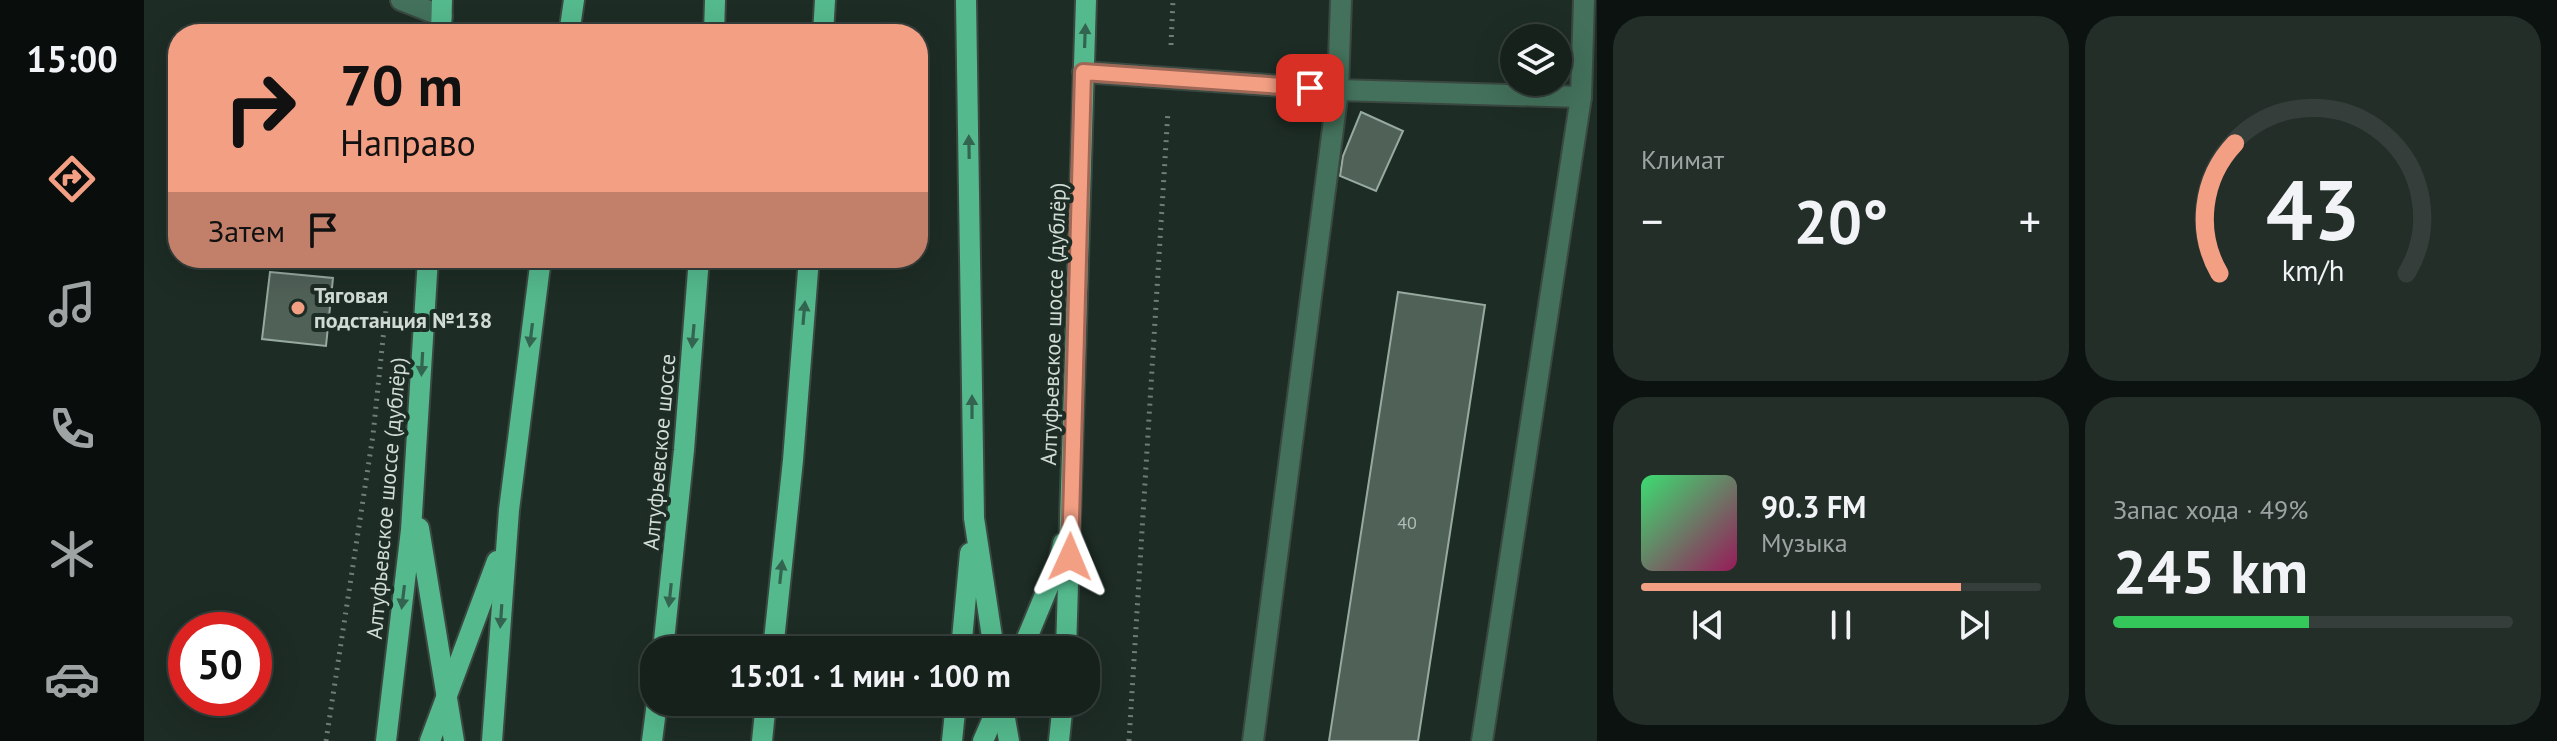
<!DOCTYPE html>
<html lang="ru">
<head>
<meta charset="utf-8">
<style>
  body { margin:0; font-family:"PT Sans",sans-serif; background:#232e29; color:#f1f3f6; height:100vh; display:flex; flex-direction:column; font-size:30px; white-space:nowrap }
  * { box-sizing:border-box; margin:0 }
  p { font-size:26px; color:#9ea3a3 }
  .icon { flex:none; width:44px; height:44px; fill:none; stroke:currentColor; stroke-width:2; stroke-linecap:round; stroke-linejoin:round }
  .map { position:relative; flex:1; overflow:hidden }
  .drawer { display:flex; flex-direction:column; gap:16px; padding:16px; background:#0c120f; width:960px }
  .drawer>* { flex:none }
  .banner { position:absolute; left:24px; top:24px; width:760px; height:244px; border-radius:32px; box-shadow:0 8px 32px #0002,0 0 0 2px #353e3b; background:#f39f84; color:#111; overflow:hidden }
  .fabs { position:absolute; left:1356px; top:24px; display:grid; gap:16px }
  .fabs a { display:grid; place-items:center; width:72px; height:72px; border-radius:50%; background:#16211c; box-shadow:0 8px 32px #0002,0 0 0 2px #353e3b; font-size:40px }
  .speed { position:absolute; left:24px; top:612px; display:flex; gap:16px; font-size:40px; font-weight:700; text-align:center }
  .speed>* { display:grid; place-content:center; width:104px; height:104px; border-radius:50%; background:#16211c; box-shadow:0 8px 32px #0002,0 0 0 2px #353e3b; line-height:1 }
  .speed .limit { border:12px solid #d22; background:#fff; color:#111 }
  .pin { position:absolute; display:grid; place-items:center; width:68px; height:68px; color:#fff; margin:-34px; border-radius:16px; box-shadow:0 4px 12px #0006 }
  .me { position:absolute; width:88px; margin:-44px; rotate:1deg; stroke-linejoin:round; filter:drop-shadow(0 0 6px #0008) }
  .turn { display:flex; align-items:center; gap:28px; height:168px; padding:0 40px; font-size:36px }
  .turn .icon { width:104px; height:104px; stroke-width:2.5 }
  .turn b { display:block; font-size:56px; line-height:68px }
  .then { display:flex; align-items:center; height:76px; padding:0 40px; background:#0003; gap:16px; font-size:30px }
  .big { font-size:60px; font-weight:700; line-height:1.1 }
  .drawer .tile { flex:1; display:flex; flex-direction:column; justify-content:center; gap:12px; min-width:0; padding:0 28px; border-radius:32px; background:#232e29 }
  .drawer .dial { align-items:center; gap:0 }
  .dial svg { height:208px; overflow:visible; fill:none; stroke:#353e3b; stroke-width:7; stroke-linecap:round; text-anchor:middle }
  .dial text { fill:#f1f3f6; stroke:none }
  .song { display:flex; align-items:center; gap:24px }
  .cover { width:96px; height:96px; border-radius:12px; background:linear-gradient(135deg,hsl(140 70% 55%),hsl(330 70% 35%)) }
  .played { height:8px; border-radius:4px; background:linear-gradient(90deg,#f39f84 80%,#353e3b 80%) }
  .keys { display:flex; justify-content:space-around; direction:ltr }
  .heat { display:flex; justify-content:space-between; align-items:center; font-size:44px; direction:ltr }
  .charge { height:12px; border-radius:6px; background:linear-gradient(90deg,#34c759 49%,#353e3b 0) }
  .drawer .tiles { flex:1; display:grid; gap:16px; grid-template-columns:repeat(2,1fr) }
  .trip { position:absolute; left:496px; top:636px; width:460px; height:80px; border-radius:32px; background:#16211c; box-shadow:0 8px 32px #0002,0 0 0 2px #353e3b; font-weight:700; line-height:80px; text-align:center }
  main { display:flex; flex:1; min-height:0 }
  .dock { display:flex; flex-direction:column; width:144px; justify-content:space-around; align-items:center; background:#090d0b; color:#9ea3a3 }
  .dock .icon { width:56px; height:56px }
  .dock .active { color:#f39f84 }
  .dock b { font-size:36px; color:#f1f3f6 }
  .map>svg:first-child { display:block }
</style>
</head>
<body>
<main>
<nav class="dock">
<b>15:00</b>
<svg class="icon active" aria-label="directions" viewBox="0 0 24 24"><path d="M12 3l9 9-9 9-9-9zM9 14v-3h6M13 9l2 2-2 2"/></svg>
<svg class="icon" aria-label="music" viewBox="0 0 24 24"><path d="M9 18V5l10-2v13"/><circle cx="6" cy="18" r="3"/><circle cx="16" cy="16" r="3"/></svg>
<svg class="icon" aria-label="phone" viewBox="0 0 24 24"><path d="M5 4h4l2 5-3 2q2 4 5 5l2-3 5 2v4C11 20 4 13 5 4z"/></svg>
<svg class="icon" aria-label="climate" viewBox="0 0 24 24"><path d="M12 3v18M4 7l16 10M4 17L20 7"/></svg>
<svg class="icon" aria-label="car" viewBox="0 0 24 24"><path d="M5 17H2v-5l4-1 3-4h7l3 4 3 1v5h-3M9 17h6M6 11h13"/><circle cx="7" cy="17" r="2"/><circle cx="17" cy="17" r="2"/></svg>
</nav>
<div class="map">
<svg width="1453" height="741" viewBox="0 0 1453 741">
  <rect width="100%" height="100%" fill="#1d2c25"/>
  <g fill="#506158" stroke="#97aaa0" stroke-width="2">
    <path d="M 1217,112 L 1259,131 L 1232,191 L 1196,176 L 1199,156 Z"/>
    <path d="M 126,272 L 189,278 L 182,346 L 118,339 Z"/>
    <path d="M 1254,292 L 1341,305 L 1274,741 L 1185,741 Z"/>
  </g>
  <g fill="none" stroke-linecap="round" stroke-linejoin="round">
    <defs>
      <g id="minor">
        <path d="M 257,0 L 298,16"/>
        <path d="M 939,72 L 1194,90 L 1437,97"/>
        <path d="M 1109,741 L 1194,90 L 1197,0"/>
        <path d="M 1338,741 L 1437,97 L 1440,0"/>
      </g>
      <g id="major">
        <path d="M 822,0 L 830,518 L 850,650"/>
        <path d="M 297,34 L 298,0"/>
        <path d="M 425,34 L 430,0"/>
        <path d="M 570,34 L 571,0"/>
        <path d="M 679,34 L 681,0"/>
        <path d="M 275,528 L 310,741"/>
        <path d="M 519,650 L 540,450 L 555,258"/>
        <path d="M 629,650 L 649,460 L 665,258"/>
        <path d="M 817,650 L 826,553"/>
        <path d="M 878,650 L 915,561 L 919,543"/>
        <path d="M 922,650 L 942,0"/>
        <path d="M 858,702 L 865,741"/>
        <path d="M 242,741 L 267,530 L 284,258"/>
        <path d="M 286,741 L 353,561"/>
        <path d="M 348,741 L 365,510 L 397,258"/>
        <path d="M 508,741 L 513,702"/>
        <path d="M 618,741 L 622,702"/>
        <path d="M 808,741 L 812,702"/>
        <path d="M 839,741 L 856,702"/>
        <path d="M 915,741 L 919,702"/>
      </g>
    </defs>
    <use href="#minor" stroke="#3a4841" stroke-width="24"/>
    <use href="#major" stroke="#3a4841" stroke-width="24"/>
    <g stroke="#717e77" stroke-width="5" stroke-dasharray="2 6" stroke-linecap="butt">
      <path d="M 1027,45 L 1029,0"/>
      <path d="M 182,741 L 229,435 L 242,310"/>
      <path d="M 985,741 L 1024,111"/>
    </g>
    <use href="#minor" stroke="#43715b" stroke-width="20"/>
    <use href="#major" stroke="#54b98d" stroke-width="20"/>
  </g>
  <defs><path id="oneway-solid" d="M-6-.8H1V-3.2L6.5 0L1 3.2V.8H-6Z" transform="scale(2)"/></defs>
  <g fill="#33644f">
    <use href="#oneway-solid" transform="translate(941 36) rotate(-88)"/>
    <use href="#oneway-solid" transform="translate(825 147) rotate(-91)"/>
    <use href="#oneway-solid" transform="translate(660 313) rotate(-85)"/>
    <use href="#oneway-solid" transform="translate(387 335) rotate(97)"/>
    <use href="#oneway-solid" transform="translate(549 336) rotate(95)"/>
    <use href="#oneway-solid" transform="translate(278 364) rotate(93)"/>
    <use href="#oneway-solid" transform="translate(828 407) rotate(-90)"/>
    <use href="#oneway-solid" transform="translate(637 572) rotate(-84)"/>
    <use href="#oneway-solid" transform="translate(526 595) rotate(96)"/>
    <use href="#oneway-solid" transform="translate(259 597) rotate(97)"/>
    <use href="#oneway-solid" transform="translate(357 616) rotate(94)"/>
  </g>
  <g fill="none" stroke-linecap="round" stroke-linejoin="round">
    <defs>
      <path id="route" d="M 926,557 L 939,72 L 1166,88"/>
    </defs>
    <use href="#route" stroke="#9e6756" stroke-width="20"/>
    <use href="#route" stroke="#f39f84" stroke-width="14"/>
  </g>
  <circle fill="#f39f84" stroke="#1d2c25" stroke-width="3" cx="154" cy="308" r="8"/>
  <g text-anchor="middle" stroke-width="8" stroke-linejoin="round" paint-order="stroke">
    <g font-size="18" fill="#b1bcb6">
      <text x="1263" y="529">40</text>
    </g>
    <g font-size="22" font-weight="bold" fill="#d1dbd6" stroke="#1d2c25" text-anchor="start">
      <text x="170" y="303">Тяговая<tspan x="170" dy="25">подстанция №138</tspan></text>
    </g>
    <g font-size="22" fill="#d1dbd6" stroke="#1d2c25">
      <text transform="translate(909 324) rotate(-88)" y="8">Алтуфьевское шоссе (дублёр)</text>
      <text transform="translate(515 452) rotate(-85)" y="8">Алтуфьевское шоссе</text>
      <text transform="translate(242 498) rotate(-85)" y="8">Алтуфьевское шоссе (дублёр)</text>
    </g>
  </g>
</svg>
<div class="fabs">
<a><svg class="icon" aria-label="layers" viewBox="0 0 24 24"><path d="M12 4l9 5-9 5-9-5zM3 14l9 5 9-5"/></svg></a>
</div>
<div class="speed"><div class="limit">50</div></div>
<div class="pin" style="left:1166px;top:88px;background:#d93025"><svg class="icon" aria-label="arrive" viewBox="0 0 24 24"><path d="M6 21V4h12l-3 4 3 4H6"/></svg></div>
<svg class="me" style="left:926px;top:557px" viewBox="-20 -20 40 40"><path d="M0-17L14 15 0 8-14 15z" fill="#f39f84" stroke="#fff" stroke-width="4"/></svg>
<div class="trip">15:01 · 1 мин · 100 m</div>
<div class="banner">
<div class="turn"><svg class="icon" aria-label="right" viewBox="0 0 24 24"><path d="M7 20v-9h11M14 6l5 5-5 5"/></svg><div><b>70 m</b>Направо</div></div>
<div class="then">Затем<svg class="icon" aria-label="arrive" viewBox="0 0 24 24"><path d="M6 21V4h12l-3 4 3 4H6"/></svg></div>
</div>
</div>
<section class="drawer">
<div class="tiles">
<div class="tile"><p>Климат</p>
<div class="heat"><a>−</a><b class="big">20°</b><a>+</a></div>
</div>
<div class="tile dial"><svg viewBox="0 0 100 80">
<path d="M14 69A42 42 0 1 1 86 69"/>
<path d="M14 69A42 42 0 0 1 20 19" stroke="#f39f84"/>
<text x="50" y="56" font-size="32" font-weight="700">43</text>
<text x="50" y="72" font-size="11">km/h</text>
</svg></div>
<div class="tile">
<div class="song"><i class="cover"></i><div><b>90.3 FM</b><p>Музыка</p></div></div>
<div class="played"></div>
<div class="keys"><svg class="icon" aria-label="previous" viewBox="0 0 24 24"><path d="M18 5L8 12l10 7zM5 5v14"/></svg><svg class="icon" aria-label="pause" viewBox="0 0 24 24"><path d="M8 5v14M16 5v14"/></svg><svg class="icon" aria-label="next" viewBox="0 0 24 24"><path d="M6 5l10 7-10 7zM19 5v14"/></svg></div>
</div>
<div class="tile"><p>Запас хода · 49%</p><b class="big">245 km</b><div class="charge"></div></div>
</div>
</section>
</main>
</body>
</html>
